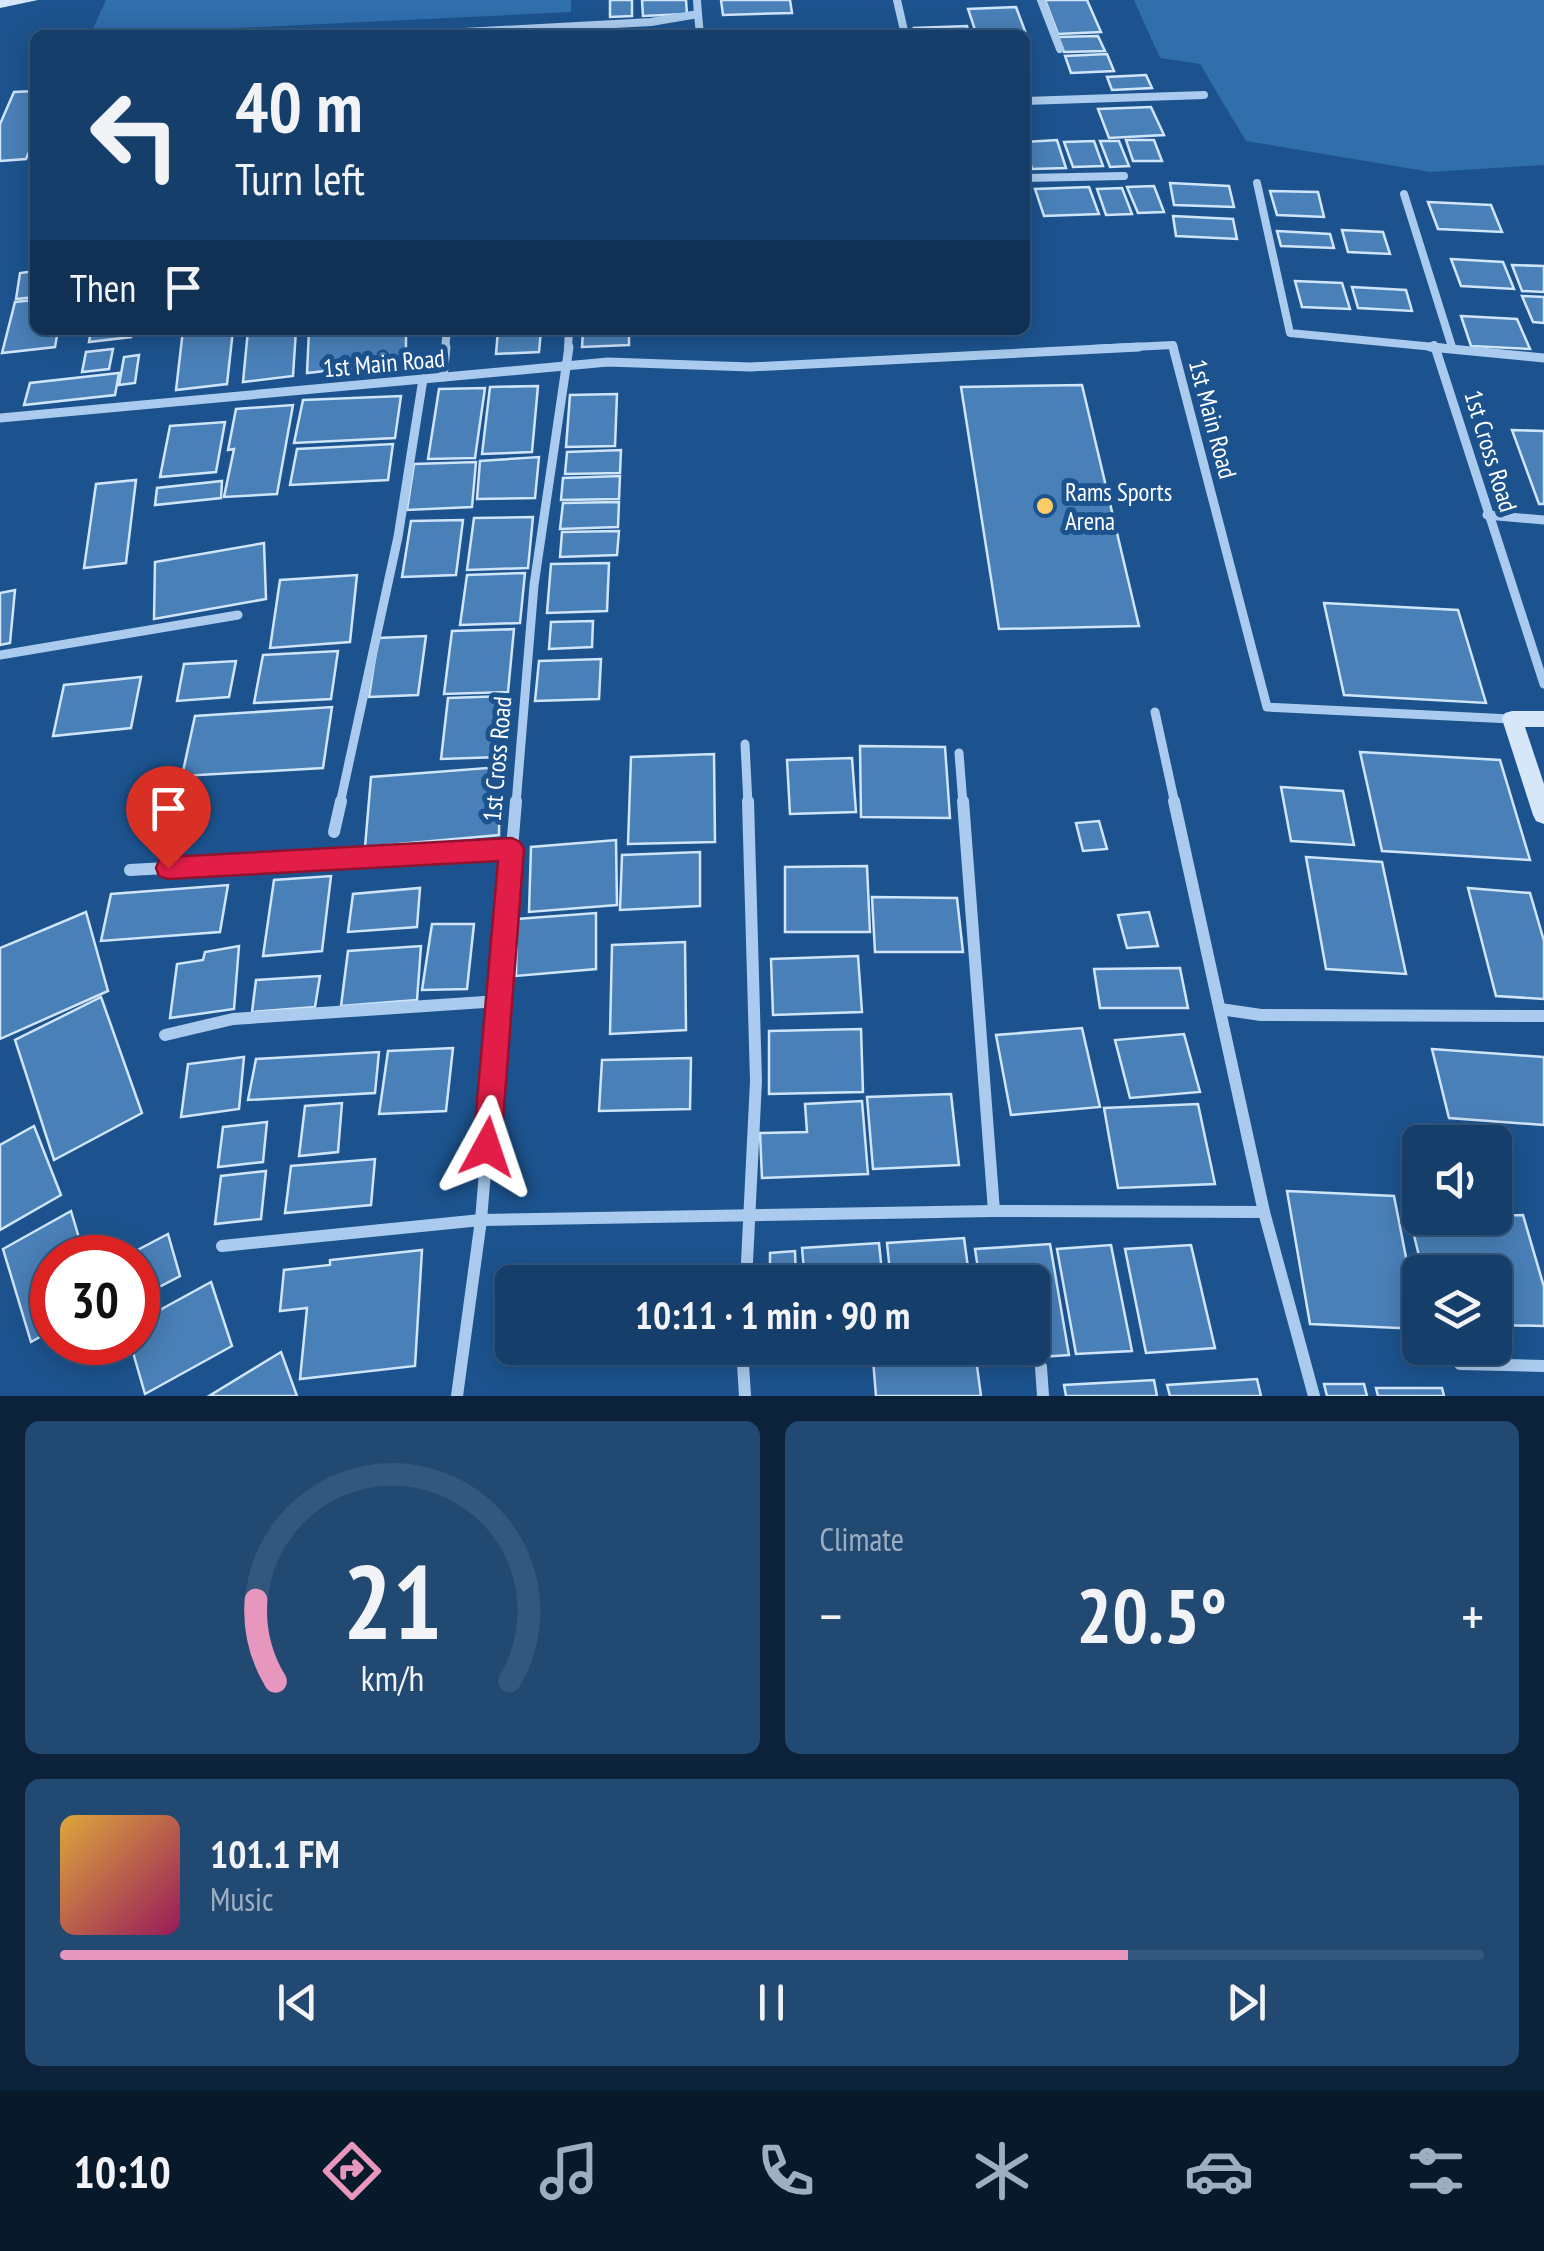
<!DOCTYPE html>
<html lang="en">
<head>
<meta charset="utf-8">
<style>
  body { margin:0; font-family:"PT Sans Narrow",sans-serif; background:#224972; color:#f1f3f6; height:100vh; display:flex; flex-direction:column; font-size:38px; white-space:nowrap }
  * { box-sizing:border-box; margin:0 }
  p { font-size:32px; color:#9daec1 }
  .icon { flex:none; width:55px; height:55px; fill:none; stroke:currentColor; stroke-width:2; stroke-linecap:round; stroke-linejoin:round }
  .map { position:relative; height:1396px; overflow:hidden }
  .panel { display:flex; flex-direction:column; gap:25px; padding:25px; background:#0c223a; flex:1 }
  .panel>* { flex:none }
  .banner { position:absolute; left:30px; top:30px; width:1000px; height:305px; border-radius:15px; box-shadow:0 5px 25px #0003,0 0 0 2px #34577e; background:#153e6a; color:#f1f3f6; overflow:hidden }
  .tools { position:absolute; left:1402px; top:1125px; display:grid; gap:20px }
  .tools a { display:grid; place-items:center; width:110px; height:110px; border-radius:15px; background:#153e6a; box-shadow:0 5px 25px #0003,0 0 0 2px #34577e; font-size:50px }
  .speed { position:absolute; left:30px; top:1235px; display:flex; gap:20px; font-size:50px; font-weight:700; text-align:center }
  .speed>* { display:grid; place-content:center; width:130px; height:130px; border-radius:50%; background:#153e6a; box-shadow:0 5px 25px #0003,0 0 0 2px #34577e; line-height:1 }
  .speed .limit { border:15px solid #d22; background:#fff; color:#111 }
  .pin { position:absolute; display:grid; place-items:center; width:85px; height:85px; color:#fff; margin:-102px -42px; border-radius:50% 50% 50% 0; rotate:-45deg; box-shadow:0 0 10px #0007 }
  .pin .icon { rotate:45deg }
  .me { position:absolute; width:110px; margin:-55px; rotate:5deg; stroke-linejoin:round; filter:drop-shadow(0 0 8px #0008) }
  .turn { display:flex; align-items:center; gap:35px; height:210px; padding:0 40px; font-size:45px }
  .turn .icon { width:130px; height:130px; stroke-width:2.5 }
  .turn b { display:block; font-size:70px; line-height:85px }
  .then { display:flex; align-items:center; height:95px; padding:0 40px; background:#0003; gap:20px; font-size:38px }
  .big { font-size:75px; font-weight:700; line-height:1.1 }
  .panel .tile { flex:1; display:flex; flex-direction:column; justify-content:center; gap:15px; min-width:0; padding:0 35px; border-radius:15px; background:#224972 }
  .panel .dial { align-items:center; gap:0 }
  .dial svg { height:260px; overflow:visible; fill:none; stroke:#34577e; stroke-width:7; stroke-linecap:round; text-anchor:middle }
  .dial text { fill:#f1f3f6; stroke:none }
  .song { display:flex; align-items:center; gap:30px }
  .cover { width:120px; height:120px; border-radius:15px; background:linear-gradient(135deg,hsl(40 70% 55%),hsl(330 70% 35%)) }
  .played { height:10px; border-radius:5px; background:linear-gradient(90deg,#e797bd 75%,#34577e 75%) }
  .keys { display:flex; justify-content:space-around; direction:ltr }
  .heat { display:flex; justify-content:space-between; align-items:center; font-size:55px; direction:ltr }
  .panel .tiles { flex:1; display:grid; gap:25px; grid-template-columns:1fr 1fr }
  .tile:last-child { grid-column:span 2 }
  .trip { position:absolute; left:495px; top:1265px; width:555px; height:100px; border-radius:15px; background:#153e6a; box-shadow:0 5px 25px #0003,0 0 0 2px #34577e; font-weight:700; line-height:100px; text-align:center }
  .tabs { display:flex; height:160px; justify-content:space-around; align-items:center; background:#08192a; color:#9daec1 }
  .tabs .icon { width:70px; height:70px }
  .tabs .selected { color:#e797bd }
  .tabs b { font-size:45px; color:#f1f3f6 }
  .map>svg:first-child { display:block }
</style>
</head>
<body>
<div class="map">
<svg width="1544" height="1396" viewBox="0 0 1544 1396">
  <rect width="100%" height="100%" fill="#1c538e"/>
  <g fill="#306eac">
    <path d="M 106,0 L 571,0 L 571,12 L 90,35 Z"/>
    <path d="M 1134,0 L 1544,0 L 1544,165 L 1431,172 L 1246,141 L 1200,64 L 1160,58 Z"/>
  </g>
  <g fill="#4a80b8" stroke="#d0e5fa" stroke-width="2.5">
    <path d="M 610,0 L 632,0 L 632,16 L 610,17 Z"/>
    <path d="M 642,0 L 686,0 L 687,14 L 643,16 Z"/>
    <path d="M 721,0 L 790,0 L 792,13 L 723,15 Z"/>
    <path d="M 1045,0 L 1087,0 L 1101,32 L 1058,34 Z"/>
    <path d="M 1016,7 L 1025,31 L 976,33 L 968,9 Z"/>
    <path d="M 967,26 L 969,35 L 916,35 L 914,28 Z"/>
    <path d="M 1098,36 L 1105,51 L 1064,52 L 1058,37 Z"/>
    <path d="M 1107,54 L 1114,71 L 1071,73 L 1065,56 Z"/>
    <path d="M 1146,75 L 1152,88 L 1112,90 L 1107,77 Z"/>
    <path d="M 35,91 L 35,138 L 26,159 L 0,161 L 0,124 L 14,92 Z"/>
    <path d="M 1151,107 L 1164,135 L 1109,138 L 1098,109 Z"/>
    <path d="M 1057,140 L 1066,168 L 1032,169 L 1025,142 Z"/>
    <path d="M 1126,140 L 1154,140 L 1162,161 L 1133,161 Z"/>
    <path d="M 1094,141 L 1103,166 L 1073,167 L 1064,142 Z"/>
    <path d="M 1100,141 L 1119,141 L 1129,166 L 1110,167 Z"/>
    <path d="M 1170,183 L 1229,186 L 1234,207 L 1174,205 Z"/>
    <path d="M 1154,186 L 1164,212 L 1138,213 L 1127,187 Z"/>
    <path d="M 1089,187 L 1099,214 L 1044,216 L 1035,189 Z"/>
    <path d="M 1122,188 L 1132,214 L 1106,215 L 1097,189 Z"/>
    <path d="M 1270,191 L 1318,192 L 1324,217 L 1277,215 Z"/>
    <path d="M 1428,202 L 1491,205 L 1502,232 L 1438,229 Z"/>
    <path d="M 1173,216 L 1233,219 L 1237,239 L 1176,236 Z"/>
    <path d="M 1342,230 L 1383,232 L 1390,254 L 1348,252 Z"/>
    <path d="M 1277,231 L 1330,234 L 1334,248 L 1281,246 Z"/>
    <path d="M 1451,259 L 1503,262 L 1514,289 L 1461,286 Z"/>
    <path d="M 1512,265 L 1544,266 L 1544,292 L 1522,291 Z"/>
    <path d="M 35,271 L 35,297 L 16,299 L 20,273 Z"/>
    <path d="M 1295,281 L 1342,283 L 1350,309 L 1302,307 Z"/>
    <path d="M 1352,287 L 1406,290 L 1412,311 L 1358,308 Z"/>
    <path d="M 1522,296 L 1544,297 L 1544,323 L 1533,322 Z"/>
    <path d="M 35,300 L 35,330 L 58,330 L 55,347 L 2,353 L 15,302 Z"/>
    <path d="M 1461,316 L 1517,319 L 1530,349 L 1471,346 Z"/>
    <path d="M 91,330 L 132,330 L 131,337 L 89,342 Z"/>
    <path d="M 183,330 L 233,330 L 227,384 L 176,390 Z"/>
    <path d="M 248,330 L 296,330 L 293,376 L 243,382 Z"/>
    <path d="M 309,330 L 406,330 L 406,362 L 307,373 Z"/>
    <path d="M 498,330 L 541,330 L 539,352 L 496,354 Z"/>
    <path d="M 583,330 L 629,330 L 629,345 L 582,347 Z"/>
    <path d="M 113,349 L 109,369 L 82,372 L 86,352 Z"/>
    <path d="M 139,355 L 135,383 L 119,385 L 124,357 Z"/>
    <path d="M 119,373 L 115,395 L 24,405 L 30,383 Z"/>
    <path d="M 1082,385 L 1139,626 L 999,629 L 961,387 Z"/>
    <path d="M 538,386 L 532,452 L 482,454 L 490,387 Z"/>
    <path d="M 485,388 L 475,458 L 428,459 L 439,389 Z"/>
    <path d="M 617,394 L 615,446 L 566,447 L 570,395 Z"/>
    <path d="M 401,396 L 395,438 L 294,443 L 303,400 Z"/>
    <path d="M 293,405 L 277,494 L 224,497 L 234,449 L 228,450 L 236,409 Z"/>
    <path d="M 225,422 L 216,472 L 160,477 L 170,426 Z"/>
    <path d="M 1512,430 L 1544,431 L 1544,504 L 1539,504 Z"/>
    <path d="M 393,444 L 388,480 L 290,485 L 297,449 Z"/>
    <path d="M 621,450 L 620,473 L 565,474 L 567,452 Z"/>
    <path d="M 539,457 L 535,498 L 477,499 L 480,461 Z"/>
    <path d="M 476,462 L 472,507 L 407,510 L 414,464 Z"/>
    <path d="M 620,476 L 619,499 L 561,500 L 563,478 Z"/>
    <path d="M 136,480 L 126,563 L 84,568 L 96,484 Z"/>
    <path d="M 222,481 L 221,498 L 155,505 L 157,488 Z"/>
    <path d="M 619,502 L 618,527 L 560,529 L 563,503 Z"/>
    <path d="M 533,517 L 528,568 L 467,570 L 474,518 Z"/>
    <path d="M 463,520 L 456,575 L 402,577 L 411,521 Z"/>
    <path d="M 619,531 L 617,555 L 560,557 L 562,532 Z"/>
    <path d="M 264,543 L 266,599 L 154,619 L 155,562 Z"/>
    <path d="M 609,563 L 607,611 L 547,613 L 551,564 Z"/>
    <path d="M 525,573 L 520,623 L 460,625 L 467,575 Z"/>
    <path d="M 357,575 L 350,642 L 270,648 L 280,580 Z"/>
    <path d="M 15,590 L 10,643 L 0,645 L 0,593 Z"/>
    <path d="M 1324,603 L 1458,610 L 1486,703 L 1344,695 Z"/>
    <path d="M 593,621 L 592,647 L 549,649 L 551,622 Z"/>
    <path d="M 514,629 L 508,692 L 444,694 L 452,631 Z"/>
    <path d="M 426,636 L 418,695 L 369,697 L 378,638 Z"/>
    <path d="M 338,651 L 331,699 L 254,703 L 263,655 Z"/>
    <path d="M 601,659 L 599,699 L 535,701 L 539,661 Z"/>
    <path d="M 236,661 L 229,697 L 177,701 L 184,664 Z"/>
    <path d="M 141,677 L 131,728 L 53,736 L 64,685 Z"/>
    <path d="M 506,696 L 500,757 L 441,759 L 448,698 Z"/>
    <path d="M 332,707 L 323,768 L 182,776 L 195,716 Z"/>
    <path d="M 860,746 L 945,747 L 950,818 L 861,817 Z"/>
    <path d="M 1360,752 L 1500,760 L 1530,860 L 1382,851 Z"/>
    <path d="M 714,754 L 715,842 L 628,844 L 631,757 Z"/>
    <path d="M 852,758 L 856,812 L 790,814 L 787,760 Z"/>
    <path d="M 500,767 L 499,835 L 365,847 L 371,777 Z"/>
    <path d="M 1281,787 L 1343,791 L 1354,845 L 1291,841 Z"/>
    <path d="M 1099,821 L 1107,849 L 1083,851 L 1076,823 Z"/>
    <path d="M 616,840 L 617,905 L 529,912 L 531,847 Z"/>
    <path d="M 700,852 L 700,906 L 620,910 L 622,855 Z"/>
    <path d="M 1306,857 L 1382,862 L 1406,974 L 1326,969 Z"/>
    <path d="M 867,866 L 870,932 L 785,932 L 785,867 Z"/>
    <path d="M 331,876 L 322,951 L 263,956 L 274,880 Z"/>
    <path d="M 228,885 L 220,932 L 101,941 L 111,894 Z"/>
    <path d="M 420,888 L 417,927 L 348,932 L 353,894 Z"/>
    <path d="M 1468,888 L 1530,893 L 1544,941 L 1544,999 L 1496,996 Z"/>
    <path d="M 872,897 L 957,898 L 963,952 L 875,952 Z"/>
    <path d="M 86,912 L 108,991 L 0,1039 L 0,948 Z"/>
    <path d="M 1149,912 L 1158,946 L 1127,948 L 1118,915 Z"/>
    <path d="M 596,913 L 596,969 L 516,976 L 517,919 Z"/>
    <path d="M 432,924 L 474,924 L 467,989 L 422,990 Z"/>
    <path d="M 685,942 L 686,1030 L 610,1034 L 612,945 Z"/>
    <path d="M 239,946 L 234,1009 L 170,1018 L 177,964 L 203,960 L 205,952 Z"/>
    <path d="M 421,946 L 417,1000 L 341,1006 L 348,951 Z"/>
    <path d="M 858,956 L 862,1012 L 773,1015 L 771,959 Z"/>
    <path d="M 1180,968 L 1188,1008 L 1100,1008 L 1094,969 Z"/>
    <path d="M 320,976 L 315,1007 L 252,1012 L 256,980 Z"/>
    <path d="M 101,997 L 142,1113 L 54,1160 L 15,1040 Z"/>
    <path d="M 1082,1028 L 1100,1107 L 1011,1115 L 996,1035 Z"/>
    <path d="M 861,1029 L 863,1092 L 769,1094 L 769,1031 Z"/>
    <path d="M 1184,1034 L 1200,1092 L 1130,1098 L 1115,1040 Z"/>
    <path d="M 453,1048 L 446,1111 L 379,1114 L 388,1051 Z"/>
    <path d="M 1432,1049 L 1544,1057 L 1544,1125 L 1449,1118 Z"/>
    <path d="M 379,1052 L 375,1093 L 248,1100 L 256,1059 Z"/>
    <path d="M 244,1057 L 239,1109 L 181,1117 L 188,1064 Z"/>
    <path d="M 691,1058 L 690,1109 L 599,1111 L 602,1060 Z"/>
    <path d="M 951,1094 L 959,1165 L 873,1169 L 867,1097 Z"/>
    <path d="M 862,1101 L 868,1174 L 762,1178 L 760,1133 L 807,1132 L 805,1104 Z"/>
    <path d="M 342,1103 L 338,1152 L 299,1156 L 305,1106 Z"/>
    <path d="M 1198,1104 L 1215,1184 L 1118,1188 L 1104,1108 Z"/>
    <path d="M 267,1122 L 263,1162 L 218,1167 L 223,1127 Z"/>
    <path d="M 34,1126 L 61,1195 L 0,1230 L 0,1145 Z"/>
    <path d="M 375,1159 L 371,1205 L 285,1213 L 291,1166 Z"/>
    <path d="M 266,1171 L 261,1219 L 215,1224 L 221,1176 Z"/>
    <path d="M 1287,1191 L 1394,1196 L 1420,1329 L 1310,1324 Z"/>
    <path d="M 71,1211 L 85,1258 L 52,1258 L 52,1330 L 31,1342 L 3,1249 Z"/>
    <path d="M 1408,1211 L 1420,1212 L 1420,1218 L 1523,1215 L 1544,1287 L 1544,1326 L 1495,1325 L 1495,1272 L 1423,1272 Z"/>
    <path d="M 168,1234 L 180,1276 L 138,1298 L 138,1258 L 122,1258 Z"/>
    <path d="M 964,1238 L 970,1282 L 891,1282 L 887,1243 Z"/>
    <path d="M 879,1243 L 883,1282 L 805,1282 L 802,1248 Z"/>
    <path d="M 1050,1244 L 1069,1355 L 992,1360 L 990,1348 L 1032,1348 L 1032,1282 L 980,1282 L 975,1249 Z"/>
    <path d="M 1111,1245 L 1132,1351 L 1076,1354 L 1057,1249 Z"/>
    <path d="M 1191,1245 L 1215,1348 L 1146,1353 L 1125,1249 Z"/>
    <path d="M 422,1250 L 415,1366 L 300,1379 L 307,1308 L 280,1311 L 284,1270 L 330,1265 L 330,1260 Z"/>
    <path d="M 795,1251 L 796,1282 L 770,1282 L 770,1253 Z"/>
    <path d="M 211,1282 L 232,1346 L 145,1394 L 130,1342 L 138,1342 L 138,1322 Z"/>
    <path d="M 809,1348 L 890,1348 L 890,1351 L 810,1357 Z"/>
    <path d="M 975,1351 L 981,1396 L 876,1396 L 873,1359 Z"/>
    <path d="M 281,1352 L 297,1396 L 209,1396 Z"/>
    <path d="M 1257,1379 L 1261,1396 L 1170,1396 L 1167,1385 Z"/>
    <path d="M 1154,1380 L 1157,1396 L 1066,1396 L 1064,1385 Z"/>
    <path d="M 1324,1384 L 1364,1384 L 1367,1396 L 1327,1396 Z"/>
    <path d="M 1376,1388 L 1442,1388 L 1444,1396 L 1378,1396 Z"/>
  </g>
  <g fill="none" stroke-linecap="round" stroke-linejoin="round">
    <g stroke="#aacbed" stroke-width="8">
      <path d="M 897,0 L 905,35"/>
      <path d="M 1041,0 L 1060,49"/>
      <path d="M 698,14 L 700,35"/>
      <path d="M 408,35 L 651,22 L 698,14 L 697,0"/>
      <path d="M 1025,101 L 1204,95"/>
      <path d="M 1025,178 L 1124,176"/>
      <path d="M 1257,183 L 1290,333 L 1455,349"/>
      <path d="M 1404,194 L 1452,347"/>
      <path d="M 1434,345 L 1435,349"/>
      <path d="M 445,349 L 447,330"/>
      <path d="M 568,349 L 569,330"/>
      <path d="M 1091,349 L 1173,345 L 1174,349"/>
    </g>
    <g stroke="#aacbed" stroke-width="9">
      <path d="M 1173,347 L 1267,707 L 1511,719"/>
      <path d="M 1430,347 L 1544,358"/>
      <path d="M 1435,347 L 1544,684"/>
      <path d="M 443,377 L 446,347"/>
      <path d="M 0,418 L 608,362 L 750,367 L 1139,347"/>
      <path d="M 1487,515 L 1544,520"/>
      <path d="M 0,655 L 238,615"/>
      <path d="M 1155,712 L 1175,804"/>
      <path d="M 745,744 L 748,804"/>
      <path d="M 959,753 L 963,804"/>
      <path d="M 340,804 L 398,537 L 423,379"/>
      <path d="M 516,804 L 534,585 L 569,347"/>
    </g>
    <g stroke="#aacbed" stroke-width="12">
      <path d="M 963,801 L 994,1211"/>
      <path d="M 334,832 L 341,801"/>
      <path d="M 130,870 L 512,849"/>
      <path d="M 1220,1009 L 1261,1015 L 1544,1016"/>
      <path d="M 165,1035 L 233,1019 L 499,1001"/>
      <path d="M 1264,1212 L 1314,1396"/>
      <path d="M 222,1246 L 481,1220 L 994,1211 L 1264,1212 L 1174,801"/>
      <path d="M 746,1282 L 756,1081 L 748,801"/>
      <path d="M 742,1348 L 745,1396"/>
      <path d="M 1460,1364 L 1544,1366"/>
      <path d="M 1041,1367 L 1043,1396"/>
      <path d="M 457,1396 L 481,1220 L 516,801"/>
    </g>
    <g fill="#d7e7fa" fill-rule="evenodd">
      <path d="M 0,0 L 38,0 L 0,8 Z"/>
      <path d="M 1512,711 L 1544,711 L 1544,727 L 1525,727 L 1544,784 L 1544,824 L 1536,821 L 1533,815 L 1502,719 L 1505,713 Z"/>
    </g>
  </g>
  <path fill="#e11d48" stroke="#92132f" stroke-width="2.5" d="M 512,838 L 520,842 L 524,849 L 501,1147 L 497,1157 L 487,1161 L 477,1157 L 473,1147 L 498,861 L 168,879 L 159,876 L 156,868 L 159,860 L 168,857 Z"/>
  <circle fill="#fdcb68" stroke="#1c538e" stroke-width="4" cx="1045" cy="506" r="10"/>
  <g text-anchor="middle" stroke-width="10" stroke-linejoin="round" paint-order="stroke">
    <g font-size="25" fill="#fff" stroke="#1c538e">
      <text transform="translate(384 363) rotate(-5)" y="9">1st Main Road</text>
      <text transform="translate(1213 419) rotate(75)" y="9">1st Main Road</text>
      <text transform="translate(1491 451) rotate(73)" y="9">1st Cross Road</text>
      <text transform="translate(497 759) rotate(-85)" y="9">1st Cross Road</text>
    </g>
    <g font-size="25" fill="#fff" stroke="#1c538e" text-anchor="start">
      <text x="1065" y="501">Rams Sports<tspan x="1065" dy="29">Arena</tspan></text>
    </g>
  </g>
</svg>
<div class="tools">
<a><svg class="icon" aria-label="sound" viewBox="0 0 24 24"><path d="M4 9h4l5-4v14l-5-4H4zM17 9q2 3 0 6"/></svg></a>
<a><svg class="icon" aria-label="layers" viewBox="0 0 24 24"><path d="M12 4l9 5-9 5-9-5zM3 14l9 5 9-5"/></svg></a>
</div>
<div class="speed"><div class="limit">30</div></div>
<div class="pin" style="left:168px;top:868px;background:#d93025"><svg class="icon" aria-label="arrive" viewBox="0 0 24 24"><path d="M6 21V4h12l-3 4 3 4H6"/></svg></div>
<svg class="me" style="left:487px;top:1147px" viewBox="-20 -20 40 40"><path d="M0-17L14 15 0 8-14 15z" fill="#e11d48" stroke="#fff" stroke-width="4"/></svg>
<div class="trip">10:11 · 1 min · 90 m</div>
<div class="banner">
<div class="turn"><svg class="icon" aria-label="left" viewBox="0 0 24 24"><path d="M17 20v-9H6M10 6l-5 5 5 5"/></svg><div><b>40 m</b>Turn left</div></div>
<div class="then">Then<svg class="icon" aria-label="arrive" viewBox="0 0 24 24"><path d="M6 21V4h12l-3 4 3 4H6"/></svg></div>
</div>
</div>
<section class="panel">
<div class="tiles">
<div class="tile dial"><svg viewBox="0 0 100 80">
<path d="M14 69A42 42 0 1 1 86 69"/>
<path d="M14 69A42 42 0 0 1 8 44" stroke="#e797bd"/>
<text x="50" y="56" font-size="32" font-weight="700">21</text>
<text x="50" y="72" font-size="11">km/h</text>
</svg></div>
<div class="tile"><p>Climate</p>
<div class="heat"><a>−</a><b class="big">20.5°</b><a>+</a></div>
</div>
<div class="tile">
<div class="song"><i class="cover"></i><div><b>101.1 FM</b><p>Music</p></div></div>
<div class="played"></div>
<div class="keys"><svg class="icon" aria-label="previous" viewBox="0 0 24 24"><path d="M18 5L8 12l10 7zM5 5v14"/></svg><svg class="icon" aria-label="pause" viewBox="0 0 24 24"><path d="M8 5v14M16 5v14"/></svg><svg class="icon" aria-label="next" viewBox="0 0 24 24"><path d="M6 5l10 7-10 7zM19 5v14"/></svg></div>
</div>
</div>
</section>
<nav class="tabs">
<b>10:10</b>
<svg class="icon selected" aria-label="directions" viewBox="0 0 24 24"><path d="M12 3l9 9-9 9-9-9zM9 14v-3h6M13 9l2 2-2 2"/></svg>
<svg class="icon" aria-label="music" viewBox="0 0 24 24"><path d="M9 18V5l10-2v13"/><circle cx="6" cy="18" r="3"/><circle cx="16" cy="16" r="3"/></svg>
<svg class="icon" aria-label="phone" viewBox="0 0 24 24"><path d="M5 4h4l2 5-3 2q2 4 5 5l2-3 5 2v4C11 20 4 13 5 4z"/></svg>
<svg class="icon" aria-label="climate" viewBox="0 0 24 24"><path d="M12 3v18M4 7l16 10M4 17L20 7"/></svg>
<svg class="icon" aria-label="car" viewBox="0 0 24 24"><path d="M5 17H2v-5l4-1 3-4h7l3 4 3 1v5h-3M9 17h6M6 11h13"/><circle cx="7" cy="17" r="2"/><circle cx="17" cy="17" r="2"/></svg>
<svg class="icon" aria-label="filters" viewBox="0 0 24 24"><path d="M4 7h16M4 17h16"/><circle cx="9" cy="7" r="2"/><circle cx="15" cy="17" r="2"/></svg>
</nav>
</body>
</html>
